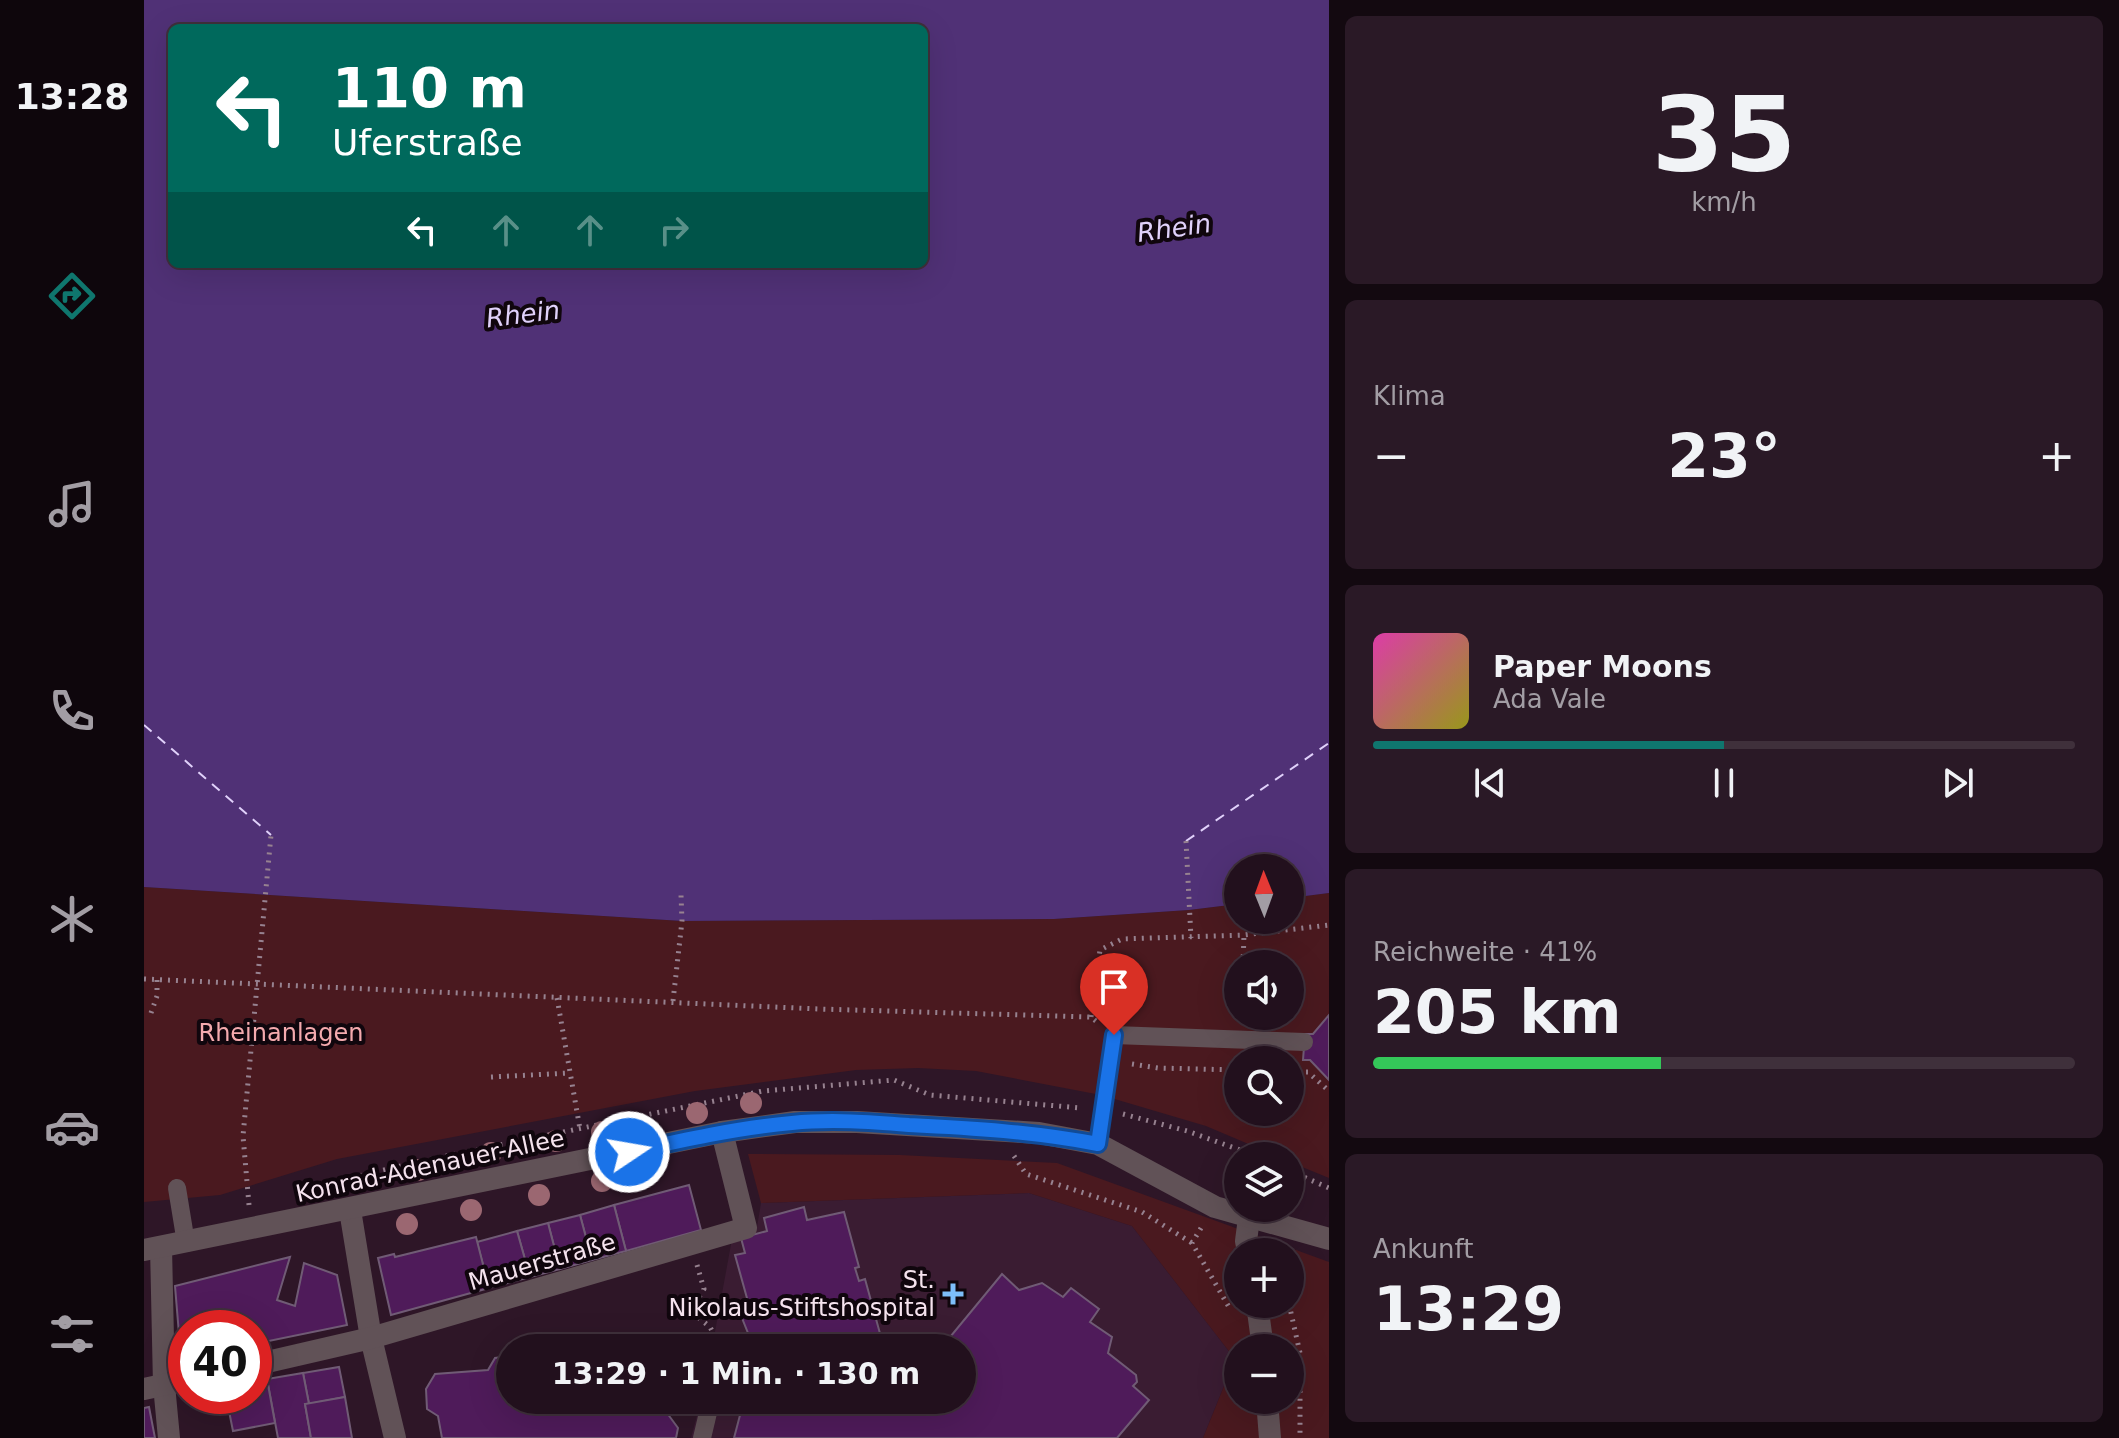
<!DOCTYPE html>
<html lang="de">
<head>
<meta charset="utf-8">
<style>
  body { margin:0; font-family:"DejaVu Sans",sans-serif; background:#2a1926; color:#f1f3f6; height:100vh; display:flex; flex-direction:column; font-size:30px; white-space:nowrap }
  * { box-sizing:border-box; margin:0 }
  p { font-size:26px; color:#a29da4 }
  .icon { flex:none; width:44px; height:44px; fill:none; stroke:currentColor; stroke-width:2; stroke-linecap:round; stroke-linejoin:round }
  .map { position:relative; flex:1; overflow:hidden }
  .drawer { display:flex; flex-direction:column; gap:16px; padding:16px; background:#130910; width:790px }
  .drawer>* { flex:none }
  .banner { position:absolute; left:24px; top:24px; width:760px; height:244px; border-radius:12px; box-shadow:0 8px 32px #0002,0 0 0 2px #3f303b; background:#00695c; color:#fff; overflow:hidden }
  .needle { width:52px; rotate:359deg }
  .controls { position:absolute; left:1080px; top:854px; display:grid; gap:16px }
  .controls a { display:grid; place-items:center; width:80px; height:80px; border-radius:50%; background:#22101d; box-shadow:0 8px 32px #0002,0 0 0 2px #3f303b; font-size:40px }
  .speed { position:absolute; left:24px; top:1310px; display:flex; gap:16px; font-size:40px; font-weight:700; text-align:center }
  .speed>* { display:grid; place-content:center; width:104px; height:104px; border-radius:50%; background:#22101d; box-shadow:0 8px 32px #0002,0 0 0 2px #3f303b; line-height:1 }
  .speed .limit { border:12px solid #d22; background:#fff; color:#111 }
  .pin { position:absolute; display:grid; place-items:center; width:68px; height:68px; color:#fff; margin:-82px -34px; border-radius:50% 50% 50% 0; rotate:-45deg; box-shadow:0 0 8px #0007 }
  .pin .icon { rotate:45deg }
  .me { position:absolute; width:88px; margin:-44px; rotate:78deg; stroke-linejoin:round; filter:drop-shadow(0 0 6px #0008) }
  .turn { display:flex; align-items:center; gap:28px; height:168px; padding:0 32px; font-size:36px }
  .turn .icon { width:104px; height:104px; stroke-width:2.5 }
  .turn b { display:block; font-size:56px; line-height:68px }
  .lanes { display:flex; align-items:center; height:76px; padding:0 32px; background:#0003; justify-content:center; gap:40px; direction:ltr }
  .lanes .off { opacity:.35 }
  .big { font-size:60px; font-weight:700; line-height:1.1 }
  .drawer .card { flex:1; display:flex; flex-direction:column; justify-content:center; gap:12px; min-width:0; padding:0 28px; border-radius:12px; background:#2a1926 }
  .drawer .dial { align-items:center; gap:0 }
  .dial b { font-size:104px; line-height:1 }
  .song { display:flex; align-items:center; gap:24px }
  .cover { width:96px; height:96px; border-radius:12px; background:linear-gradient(135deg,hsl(320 70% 55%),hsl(60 70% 35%)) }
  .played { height:8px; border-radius:4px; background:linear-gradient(90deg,#0f766e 50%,#3f303b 50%) }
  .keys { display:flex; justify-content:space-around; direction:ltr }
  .heat { display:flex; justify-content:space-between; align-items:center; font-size:44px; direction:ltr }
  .charge { height:12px; border-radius:6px; background:linear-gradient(90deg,#34c759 41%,#3f303b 0) }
  .trip { position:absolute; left:352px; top:1334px; width:480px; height:80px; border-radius:40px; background:#22101d; box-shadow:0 8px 32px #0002,0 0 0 2px #3f303b; font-weight:700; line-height:80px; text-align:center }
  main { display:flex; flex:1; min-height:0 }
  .dock { display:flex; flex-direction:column; width:144px; justify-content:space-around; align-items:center; background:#0e060c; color:#a29da4 }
  .dock .icon { width:56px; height:56px }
  .dock .on { color:#0f766e }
  .dock b { font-size:36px; color:#f1f3f6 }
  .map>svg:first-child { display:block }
</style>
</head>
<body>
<main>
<nav class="dock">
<b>13:28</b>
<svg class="icon on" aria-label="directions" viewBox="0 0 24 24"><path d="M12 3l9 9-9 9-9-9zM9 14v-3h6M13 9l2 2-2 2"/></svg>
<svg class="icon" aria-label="music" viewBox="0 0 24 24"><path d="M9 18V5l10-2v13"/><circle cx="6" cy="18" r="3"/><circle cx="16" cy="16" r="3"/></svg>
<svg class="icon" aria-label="phone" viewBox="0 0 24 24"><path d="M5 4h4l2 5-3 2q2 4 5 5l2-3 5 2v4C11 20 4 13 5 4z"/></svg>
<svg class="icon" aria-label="climate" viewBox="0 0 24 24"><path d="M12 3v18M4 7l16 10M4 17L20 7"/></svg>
<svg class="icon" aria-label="car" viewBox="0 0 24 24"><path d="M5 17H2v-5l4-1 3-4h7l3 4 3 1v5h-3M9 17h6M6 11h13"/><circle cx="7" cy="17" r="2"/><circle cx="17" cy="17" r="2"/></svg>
<svg class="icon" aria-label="filters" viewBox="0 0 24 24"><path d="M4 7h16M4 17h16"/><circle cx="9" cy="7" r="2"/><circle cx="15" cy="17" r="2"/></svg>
</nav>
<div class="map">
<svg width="1185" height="1438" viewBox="0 0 1185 1438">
  <rect width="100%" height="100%" fill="#2e1627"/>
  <path fill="#3a1c32" d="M 885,1193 L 988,1226 L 1091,1359 L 1059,1438 L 547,1438 L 557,1400 L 818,1400 L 818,1348 L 568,1348 L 588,1239 L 613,1227 L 617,1203 Z"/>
  <g fill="#4a191f" fill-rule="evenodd">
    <path d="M 0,887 L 538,921 L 910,919 L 1045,910 L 1094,904 L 1094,920 L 1146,920 L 1146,898 L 1185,893 L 1185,1178 L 1146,1162 L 1146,1156 L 1133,1156 L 1062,1126 L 957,1095 L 832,1071 L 774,1068 L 712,1070 L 551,1091 L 193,1159 L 76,1195 L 0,1202 ZM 1094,964 L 1146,964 L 1146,1016 L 1094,1016 ZM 1094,1060 L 1146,1060 L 1146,1112 L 1094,1112 Z"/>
    <path d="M 604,1154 L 756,1155 L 913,1163 L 1185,1262 L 1185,1438 L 1059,1438 L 1091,1359 L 988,1226 L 885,1193 L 617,1203 ZM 1094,1252 L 1146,1252 L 1146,1304 L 1094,1304 ZM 1094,1348 L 1146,1348 L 1146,1400 L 1094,1400 Z"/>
  </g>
  <path fill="#503176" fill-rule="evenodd" d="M 0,0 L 1185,0 L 1185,893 L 1146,898 L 1146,868 L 1094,868 L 1094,904 L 1045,910 L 910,919 L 538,921 L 0,887 ZM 28,28 L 780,28 L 780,264 L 28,264 Z"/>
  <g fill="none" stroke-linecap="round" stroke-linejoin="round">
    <g stroke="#e0d1fa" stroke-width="2" stroke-dasharray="10 8" stroke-linecap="butt">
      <path d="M 0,725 L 127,835"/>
      <path d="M 1042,841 L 1185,743"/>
    </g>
  </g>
  <g fill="#4f1b5a" stroke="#705b75" stroke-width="2">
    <path d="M 1185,1015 L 1185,1080 L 1166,1060 L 1159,1060 L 1161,1034 L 1169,1034 Z"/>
    <path d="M 545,1185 L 557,1230 L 482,1251 L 470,1205 Z"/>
    <path d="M 470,1205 L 482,1251 L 448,1260 L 436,1215 Z"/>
    <path d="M 660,1207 L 663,1220 L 700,1212 L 715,1267 L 711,1268 L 715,1281 L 721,1279 L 740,1348 L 610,1348 L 598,1318 L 601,1310 L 606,1309 L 591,1255 L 601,1253 L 597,1238 L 623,1231 L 620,1218 Z"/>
    <path d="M 436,1215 L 448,1260 L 416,1269 L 404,1223 Z"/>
    <path d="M 404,1223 L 416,1269 L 386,1277 L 373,1231 Z"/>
    <path d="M 373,1231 L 386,1277 L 345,1288 L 333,1242 Z"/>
    <path d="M 332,1237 L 345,1288 L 247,1315 L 234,1258 L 250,1254 L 251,1257 Z"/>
    <path d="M 146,1257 L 133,1300 L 151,1306 L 160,1263 L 193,1275 L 203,1325 L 110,1344 L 110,1328 L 42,1328 L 42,1357 L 37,1358 L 31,1286 Z"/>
    <path d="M 858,1274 L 875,1290 L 898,1283 L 919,1297 L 927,1288 L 955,1309 L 946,1322 L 968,1337 L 964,1353 L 992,1375 L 993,1382 L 989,1386 L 1005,1400 L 973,1438 L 590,1438 L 600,1400 L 818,1400 L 818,1348 L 797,1348 Z"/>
    <path d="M 448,1333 L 470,1335 L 482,1346 L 504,1348 L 435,1348 L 436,1341 Z"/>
    <path d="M 366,1356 L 366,1400 L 523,1400 L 523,1413 L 534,1428 L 532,1438 L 298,1438 L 294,1416 L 283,1409 L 282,1389 L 291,1374 L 344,1370 L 351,1358 Z"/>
    <path d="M 195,1367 L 201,1397 L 165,1404 L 159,1373 Z"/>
    <path d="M 159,1373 L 165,1404 L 161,1404 L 167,1438 L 134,1438 L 123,1379 Z"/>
    <path d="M 123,1379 L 131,1423 L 89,1431 L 82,1396 L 110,1396 L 110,1382 Z"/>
    <path d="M 201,1397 L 208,1438 L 167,1438 L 161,1404 Z"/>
    <path d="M 5,1407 L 11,1438 L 0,1438 L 0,1408 Z"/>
  </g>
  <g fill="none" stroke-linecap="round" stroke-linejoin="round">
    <g stroke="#978290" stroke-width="5" stroke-dasharray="2 6" stroke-linecap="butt">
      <path d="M 1042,841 L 1047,938"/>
      <path d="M 1099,964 L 1100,935"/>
      <path d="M 0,979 L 675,1009 L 947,1017 L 953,1022"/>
      <path d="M 413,998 L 436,1129"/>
      <path d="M 529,1001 L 538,921 L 537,895"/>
      <path d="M 7,1013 L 13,996 L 13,980"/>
      <path d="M 947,1017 L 956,950 L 978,939 L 1100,935 L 1185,925"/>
      <path d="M 988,1064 L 1014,1068 L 1094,1070"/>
      <path d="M 1146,1072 L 1164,1072 L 1185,1091"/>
      <path d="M 347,1077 L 426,1073"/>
      <path d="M 979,1114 L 1043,1131 L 1096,1150 L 1094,1156"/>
      <path d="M 1096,1150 L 1109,1156"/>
      <path d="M 870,1156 L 882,1174 L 998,1212 L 1048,1243"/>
      <path d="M 1146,1171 L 1185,1188"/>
      <path d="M 177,1185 L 273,1162 L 619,1091 L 750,1080 L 786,1095 L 937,1108"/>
      <path d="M 1086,1187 L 1094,1156"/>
      <path d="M 105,1205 L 99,1136 L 127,835"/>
      <path d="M 1057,1228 L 1048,1243 L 1086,1309"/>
      <path d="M 553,1265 L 560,1289 L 552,1302 L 555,1318 L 566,1327 L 577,1348"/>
      <path d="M 1145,1304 L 1156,1353 L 1156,1438"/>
    </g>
    <g stroke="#615257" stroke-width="18">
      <path d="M 970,1035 L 1160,1042"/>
      <path d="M 954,1144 L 970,1035"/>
      <path d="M 33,1188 L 42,1243"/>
      <path d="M 558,1438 L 567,1400"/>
    </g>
    <g stroke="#615257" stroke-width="22">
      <path d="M 206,1210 L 227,1338 L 251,1438"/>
      <path d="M 17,1247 L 20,1385 L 25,1438"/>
      <path d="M 1104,1252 L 1102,1241 L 1105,1218"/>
      <path d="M 1113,1304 L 1119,1348"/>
      <path d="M 110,1365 L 227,1338 L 602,1228 L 578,1132"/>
      <path d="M 0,1389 L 42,1380"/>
      <path d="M 1123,1400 L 1126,1438"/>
    </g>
    <path stroke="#615257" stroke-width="22" d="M 0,1250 L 578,1132 L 651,1122 L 713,1122 L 895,1133 L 954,1144 L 1071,1207 L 1185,1239"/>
  </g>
  <g fill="#9b6771">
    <circle cx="607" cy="1103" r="11"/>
    <circle cx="553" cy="1113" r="11"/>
    <circle cx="458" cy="1132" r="11"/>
    <circle cx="412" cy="1141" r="11"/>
    <circle cx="347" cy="1153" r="11"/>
    <circle cx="274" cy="1170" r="11"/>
    <circle cx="458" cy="1181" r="11"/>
    <circle cx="395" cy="1195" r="11"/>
    <circle cx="327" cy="1210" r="11"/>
    <circle cx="263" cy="1224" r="11"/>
  </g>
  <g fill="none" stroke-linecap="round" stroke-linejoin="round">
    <defs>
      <path id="route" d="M 485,1152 C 539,1140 593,1128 648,1123 C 687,1119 727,1122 765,1125 C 829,1128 891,1132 954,1144 L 970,1035"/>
    </defs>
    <use href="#route" stroke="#114b97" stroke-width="20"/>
    <use href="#route" stroke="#1a73e8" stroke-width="14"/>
  </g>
  <path fill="#7dbef9" stroke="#10060d" stroke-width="3" d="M805 1282h8v8h8v8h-8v8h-8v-8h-8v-8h8z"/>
  <g text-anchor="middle" stroke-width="8" stroke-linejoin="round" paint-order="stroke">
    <g font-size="24" fill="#f4aaae" stroke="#10060d">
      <text x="137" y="1041">Rheinanlagen</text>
    </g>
    <g font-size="24" fill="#f5e3ee" stroke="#10060d">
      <text transform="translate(286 1166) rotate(-12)" y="8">Konrad-Adenauer-Allee</text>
      <text transform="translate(398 1262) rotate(-16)" y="8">Mauerstraße</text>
    </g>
    <g font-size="24" fill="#f5e3ee" stroke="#10060d" text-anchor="end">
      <text x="791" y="1288">St.<tspan x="791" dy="28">Nikolaus-Stiftshospital</tspan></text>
    </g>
    <g font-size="26" font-style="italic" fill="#e0d1fa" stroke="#10060d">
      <text transform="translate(1030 228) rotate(-8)" y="9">Rhein</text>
      <text transform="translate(379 314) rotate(-7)" y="9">Rhein</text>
    </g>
  </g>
</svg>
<div class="controls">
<a><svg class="needle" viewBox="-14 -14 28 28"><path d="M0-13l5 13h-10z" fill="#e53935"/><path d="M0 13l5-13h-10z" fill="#a29da4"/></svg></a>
<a><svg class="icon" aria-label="sound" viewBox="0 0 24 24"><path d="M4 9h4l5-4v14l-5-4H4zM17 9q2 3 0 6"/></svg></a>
<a><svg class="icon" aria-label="search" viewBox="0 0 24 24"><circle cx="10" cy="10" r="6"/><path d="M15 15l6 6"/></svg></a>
<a><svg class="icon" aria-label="layers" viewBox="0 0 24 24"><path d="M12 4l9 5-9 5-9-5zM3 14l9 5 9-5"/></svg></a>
<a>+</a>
<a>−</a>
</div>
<div class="speed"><div class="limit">40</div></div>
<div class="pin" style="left:970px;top:1035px;background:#d93025"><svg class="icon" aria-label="arrive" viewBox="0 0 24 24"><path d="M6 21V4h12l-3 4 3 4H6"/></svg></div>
<svg class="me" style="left:485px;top:1152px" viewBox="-20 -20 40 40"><circle r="17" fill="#1a73e8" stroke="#fff" stroke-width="3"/><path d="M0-11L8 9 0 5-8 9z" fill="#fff"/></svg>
<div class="trip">13:29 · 1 Min. · 130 m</div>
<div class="banner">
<div class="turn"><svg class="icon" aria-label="left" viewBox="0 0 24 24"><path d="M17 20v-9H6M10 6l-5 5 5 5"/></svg><div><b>110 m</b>Uferstraße</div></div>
<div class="lanes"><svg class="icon" aria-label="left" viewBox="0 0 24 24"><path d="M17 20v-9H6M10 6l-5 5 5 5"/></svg><svg class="icon off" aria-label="ahead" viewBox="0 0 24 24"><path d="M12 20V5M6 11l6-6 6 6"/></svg><svg class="icon off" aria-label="ahead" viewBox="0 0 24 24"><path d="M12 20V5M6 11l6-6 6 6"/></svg><svg class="icon off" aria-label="right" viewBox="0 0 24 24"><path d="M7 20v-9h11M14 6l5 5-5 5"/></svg></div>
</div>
</div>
<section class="drawer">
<div class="card dial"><b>35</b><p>km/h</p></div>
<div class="card"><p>Klima</p>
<div class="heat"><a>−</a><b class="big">23°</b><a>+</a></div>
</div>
<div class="card">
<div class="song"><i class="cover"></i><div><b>Paper Moons</b><p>Ada Vale</p></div></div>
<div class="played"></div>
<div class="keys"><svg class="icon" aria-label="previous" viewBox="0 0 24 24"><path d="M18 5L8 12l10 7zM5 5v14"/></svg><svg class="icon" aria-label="pause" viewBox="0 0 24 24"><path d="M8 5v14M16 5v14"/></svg><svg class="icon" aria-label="next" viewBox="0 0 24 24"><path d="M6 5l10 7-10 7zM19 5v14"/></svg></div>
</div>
<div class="card"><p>Reichweite · 41%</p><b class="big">205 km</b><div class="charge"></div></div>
<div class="card"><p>Ankunft</p><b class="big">13:29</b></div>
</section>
</main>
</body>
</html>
